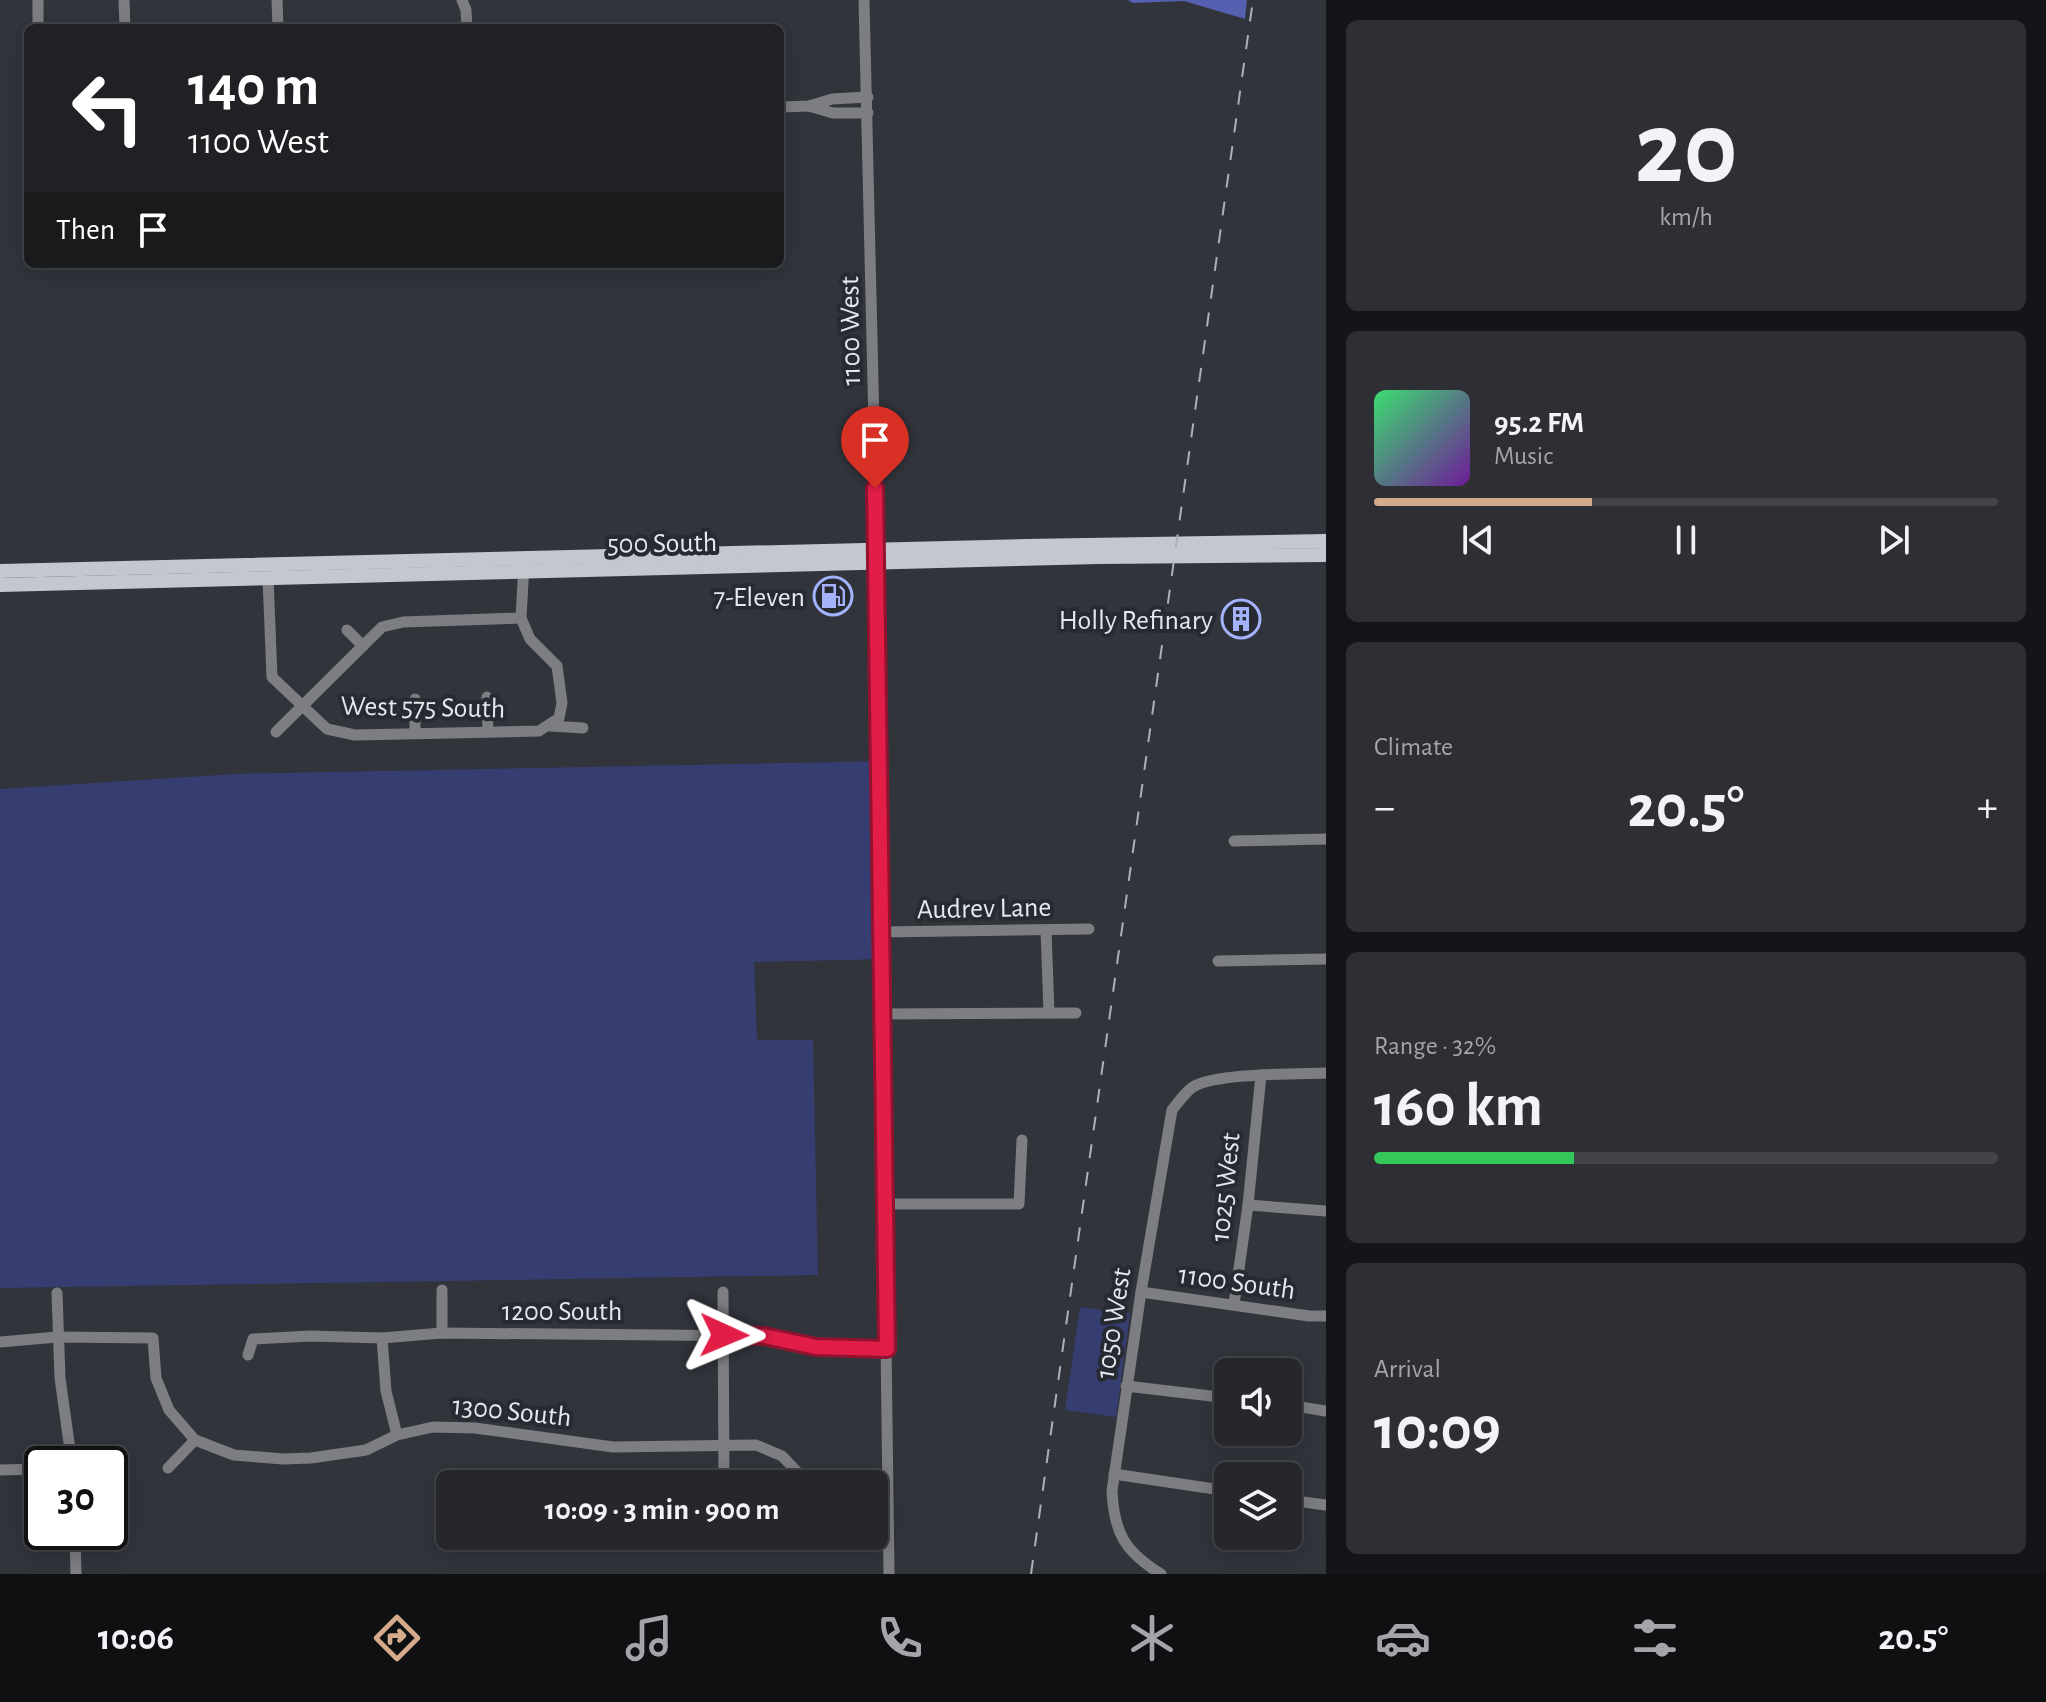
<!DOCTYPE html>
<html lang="en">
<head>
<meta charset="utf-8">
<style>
  body { margin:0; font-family:"Alegreya Sans",sans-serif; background:#2e2f35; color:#f1f3f6; height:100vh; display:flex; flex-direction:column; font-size:30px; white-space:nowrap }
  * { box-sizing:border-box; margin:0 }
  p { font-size:26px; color:#a4a5aa }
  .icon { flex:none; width:44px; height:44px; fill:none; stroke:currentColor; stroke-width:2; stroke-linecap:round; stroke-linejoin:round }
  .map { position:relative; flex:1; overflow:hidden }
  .details { display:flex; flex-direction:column; gap:20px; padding:20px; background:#151519; width:720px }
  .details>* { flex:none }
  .guide { position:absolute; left:24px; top:24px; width:760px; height:244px; border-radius:12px; box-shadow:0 4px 20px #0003,0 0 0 2px #424449; background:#202124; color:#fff; overflow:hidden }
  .controls { position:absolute; left:1214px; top:1358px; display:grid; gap:16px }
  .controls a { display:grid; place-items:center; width:88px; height:88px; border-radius:12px; background:#26272d; box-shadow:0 4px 20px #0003,0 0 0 2px #424449; font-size:40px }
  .speed { position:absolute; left:24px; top:1446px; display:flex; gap:16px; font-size:40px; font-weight:700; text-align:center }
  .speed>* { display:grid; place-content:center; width:104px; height:104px; border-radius:50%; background:#26272d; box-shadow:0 4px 20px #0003,0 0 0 2px #424449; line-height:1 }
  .speed .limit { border:4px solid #111; border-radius:12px; background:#fff; color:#111 }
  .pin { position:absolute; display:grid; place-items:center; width:68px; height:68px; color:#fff; margin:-82px -34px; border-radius:50% 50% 50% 0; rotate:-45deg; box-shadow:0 0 8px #0007 }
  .pin .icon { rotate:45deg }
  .me { position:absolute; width:88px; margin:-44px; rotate:91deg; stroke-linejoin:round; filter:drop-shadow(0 0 6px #0008) }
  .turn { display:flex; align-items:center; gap:28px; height:168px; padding:0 32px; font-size:36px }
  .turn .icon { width:104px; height:104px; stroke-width:2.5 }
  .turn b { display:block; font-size:56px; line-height:68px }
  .then { display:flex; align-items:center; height:76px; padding:0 32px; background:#0003; gap:16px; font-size:30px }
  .big { font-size:60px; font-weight:700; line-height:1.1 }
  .details .widget { flex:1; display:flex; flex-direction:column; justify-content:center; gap:12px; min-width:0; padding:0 28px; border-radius:12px; background:#2e2f35 }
  .details .dial { align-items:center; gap:0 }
  .dial b { font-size:104px; line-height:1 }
  .song { display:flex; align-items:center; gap:24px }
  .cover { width:96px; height:96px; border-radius:12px; background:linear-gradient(135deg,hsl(140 70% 55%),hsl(280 70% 35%)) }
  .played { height:8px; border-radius:4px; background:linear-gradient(90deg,#d6ab8b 35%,#424449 35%) }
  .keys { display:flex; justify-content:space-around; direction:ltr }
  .heat { display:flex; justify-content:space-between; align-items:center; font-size:44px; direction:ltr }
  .charge { height:12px; border-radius:6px; background:linear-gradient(90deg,#34c759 32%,#424449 0) }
  .trip { position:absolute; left:436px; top:1470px; width:452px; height:80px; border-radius:12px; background:#26272d; box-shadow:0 4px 20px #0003,0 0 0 2px #424449; font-weight:700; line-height:80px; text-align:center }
  .menu { display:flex; height:128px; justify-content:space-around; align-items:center; background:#0f1012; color:#a4a5aa }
  .menu .icon { width:56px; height:56px }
  .menu .selected { color:#d6ab8b }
  .menu b { font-size:36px; color:#f1f3f6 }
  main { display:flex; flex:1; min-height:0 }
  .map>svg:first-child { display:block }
</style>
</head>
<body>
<main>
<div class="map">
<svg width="1326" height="1574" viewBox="0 0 1326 1574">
  <rect width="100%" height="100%" fill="#32343c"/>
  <g fill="#353d71">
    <path d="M 886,761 L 891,959 L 754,962 L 757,1040 L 813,1040 L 818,1275 L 0,1288 L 0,789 L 235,774 Z"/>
    <path d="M 1080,1307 L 1130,1314 L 1116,1417 L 1065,1410 Z"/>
  </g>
  <path fill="#5560b1" d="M 1128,0 L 1247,0 L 1245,19 L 1184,1 L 1133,3 Z"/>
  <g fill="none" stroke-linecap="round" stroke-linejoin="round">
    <g stroke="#7d7e82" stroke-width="11">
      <path d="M 38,0 L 38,28"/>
      <path d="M 124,0 L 125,28"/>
      <path d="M 277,0 L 278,28"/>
      <path d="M 462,0 L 466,10 L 467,28"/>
      <path d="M 864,0 L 874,425 L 889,1574"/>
      <path d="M 809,106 L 833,113 L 868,113"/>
      <path d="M 780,107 L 809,106 L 832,99 L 868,97"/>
      <path d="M 268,578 L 272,677 L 327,729 L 355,735 L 539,731 L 559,718 L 562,703 L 557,666 L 530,639 L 521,618 L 524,564"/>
      <path d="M 347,630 L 363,646"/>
      <path d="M 487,697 L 488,732"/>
      <path d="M 415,699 L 415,732"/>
      <path d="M 550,726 L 583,728"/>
      <path d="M 276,732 L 382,627 L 403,622 L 521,618"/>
      <path d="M 1234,841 L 1326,839"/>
      <path d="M 1046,930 L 1049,1013"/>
      <path d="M 881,932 L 1089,929"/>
      <path d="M 1218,961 L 1326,959"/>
      <path d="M 882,1014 L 1076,1013"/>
      <path d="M 884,1204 L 1019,1204 L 1022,1140"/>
      <path d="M 1248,1205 L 1326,1211"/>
      <path d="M 442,1290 L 442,1333"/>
      <path d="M 723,1292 L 724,1484"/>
      <path d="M 1141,1292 L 1309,1316 L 1326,1316"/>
      <path d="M 57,1293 L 60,1378 L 72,1464"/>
      <path d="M 1234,1304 L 1248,1205 L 1261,1075"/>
      <path d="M 382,1338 L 386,1391 L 397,1435"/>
      <path d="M 0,1342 L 57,1337 L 153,1338 L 156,1378 L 169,1410 L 195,1440 L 234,1455 L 283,1459 L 311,1458 L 366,1450 L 397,1435 L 433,1427 L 475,1428 L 613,1447 L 756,1445 L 782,1456 L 806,1481 L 819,1484"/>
      <path d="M 248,1355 L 253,1339 L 310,1336 L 382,1338 L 442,1333 L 764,1336 L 816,1347 L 887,1349"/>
      <path d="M 1126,1386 L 1228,1398"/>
      <path d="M 1288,1405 L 1326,1411"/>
      <path d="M 168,1468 L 195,1440"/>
      <path d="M 0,1470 L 42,1469"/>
      <path d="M 1114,1474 L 1228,1491"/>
      <path d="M 874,1489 L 887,1488"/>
      <path d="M 1288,1500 L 1326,1505"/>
      <path d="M 75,1532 L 76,1574"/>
      <path d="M 1161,1574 C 1125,1552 1114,1533 1112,1491 L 1141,1292 L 1172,1110 C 1178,1103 1185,1092 1193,1087 C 1214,1073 1298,1074 1326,1073"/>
    </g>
    <g stroke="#c5c7d0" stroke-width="14">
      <path d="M 0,571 L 1025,546 L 1326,541"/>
      <path d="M 0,585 L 1099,557 L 1326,555"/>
    </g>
    <path stroke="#afb0b6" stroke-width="2" stroke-dasharray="14 14" stroke-linecap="butt" d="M 1031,1574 L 1253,0"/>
  </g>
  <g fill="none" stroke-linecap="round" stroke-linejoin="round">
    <defs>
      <path id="route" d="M 724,1335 L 764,1336 L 816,1347 L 887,1349 L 875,488"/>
    </defs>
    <use href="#route" stroke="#92132f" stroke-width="20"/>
    <use href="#route" stroke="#e11d48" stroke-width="14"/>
  </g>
  <defs>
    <symbol id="fuel-ring" viewBox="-11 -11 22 22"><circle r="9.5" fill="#282a32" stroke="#a4b2fc" stroke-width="1.5"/><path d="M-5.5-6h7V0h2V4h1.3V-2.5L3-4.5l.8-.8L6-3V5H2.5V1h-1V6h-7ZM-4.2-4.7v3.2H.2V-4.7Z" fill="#a4b2fc"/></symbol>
    <symbol id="building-ring" viewBox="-11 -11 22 22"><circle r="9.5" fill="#282a32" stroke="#a4b2fc" stroke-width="1.5"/><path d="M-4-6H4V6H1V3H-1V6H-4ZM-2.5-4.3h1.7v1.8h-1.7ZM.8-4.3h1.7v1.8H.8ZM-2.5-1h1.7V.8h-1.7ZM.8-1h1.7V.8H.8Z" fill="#a4b2fc"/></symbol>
  </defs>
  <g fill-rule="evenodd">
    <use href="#fuel-ring" x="811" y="574" width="44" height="44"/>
    <use href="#building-ring" x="1219" y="597" width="44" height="44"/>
  </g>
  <g text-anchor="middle" stroke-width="8" stroke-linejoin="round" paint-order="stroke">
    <g font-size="28" fill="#e6e7ed" stroke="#282a32">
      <text transform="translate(849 331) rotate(-91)" y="10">1100 West</text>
      <text transform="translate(662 542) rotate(-1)" y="10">500 South</text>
      <text transform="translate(423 706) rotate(1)" y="10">West 575 South</text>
      <text transform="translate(984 907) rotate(-1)" y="10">Audrev Lane</text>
      <text transform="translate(1224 1187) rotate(-84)" y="10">1025 West</text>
      <text transform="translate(1237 1281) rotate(8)" y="10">1100 South</text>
      <text x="562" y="1320">1200 South</text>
      <text transform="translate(1112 1323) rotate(-81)" y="10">1050 West</text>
      <text transform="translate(512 1410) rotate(6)" y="10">1300 South</text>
    </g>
    <g font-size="28" fill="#e6e7ed" stroke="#282a32" text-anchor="end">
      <text x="805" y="606">7-Eleven</text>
      <text x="1213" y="629">Holly Refinary</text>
    </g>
  </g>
</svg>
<div class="controls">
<a><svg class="icon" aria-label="sound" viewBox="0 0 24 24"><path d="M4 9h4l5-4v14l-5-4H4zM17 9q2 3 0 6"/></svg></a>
<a><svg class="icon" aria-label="layers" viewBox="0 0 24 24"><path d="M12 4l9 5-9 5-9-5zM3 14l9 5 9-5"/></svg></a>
</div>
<div class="speed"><div class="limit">30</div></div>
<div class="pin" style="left:875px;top:488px;background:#d93025"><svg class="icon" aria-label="arrive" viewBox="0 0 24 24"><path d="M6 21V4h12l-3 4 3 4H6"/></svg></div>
<svg class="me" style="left:724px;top:1335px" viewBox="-20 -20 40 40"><path d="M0-17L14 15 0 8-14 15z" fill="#e11d48" stroke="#fff" stroke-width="4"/></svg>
<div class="trip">10:09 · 3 min · 900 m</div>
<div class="guide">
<div class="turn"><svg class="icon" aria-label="left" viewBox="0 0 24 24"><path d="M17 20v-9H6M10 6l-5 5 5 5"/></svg><div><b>140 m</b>1100 West</div></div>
<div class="then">Then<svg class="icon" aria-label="arrive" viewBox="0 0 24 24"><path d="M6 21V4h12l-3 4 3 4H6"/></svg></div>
</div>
</div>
<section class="details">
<div class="widget dial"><b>20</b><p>km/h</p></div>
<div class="widget">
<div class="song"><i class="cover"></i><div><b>95.2 FM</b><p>Music</p></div></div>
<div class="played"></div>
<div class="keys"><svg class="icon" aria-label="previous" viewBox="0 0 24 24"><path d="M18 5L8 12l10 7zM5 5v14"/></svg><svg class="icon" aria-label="pause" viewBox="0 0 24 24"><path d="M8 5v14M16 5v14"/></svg><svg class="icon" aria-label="next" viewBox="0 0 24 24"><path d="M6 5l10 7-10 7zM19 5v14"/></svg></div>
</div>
<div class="widget"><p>Climate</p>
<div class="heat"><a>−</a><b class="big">20.5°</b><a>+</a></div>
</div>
<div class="widget"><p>Range · 32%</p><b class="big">160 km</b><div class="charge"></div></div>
<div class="widget"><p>Arrival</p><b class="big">10:09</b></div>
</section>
</main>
<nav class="menu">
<b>10:06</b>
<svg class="icon selected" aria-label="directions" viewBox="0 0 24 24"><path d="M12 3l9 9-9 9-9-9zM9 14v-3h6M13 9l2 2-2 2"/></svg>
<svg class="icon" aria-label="music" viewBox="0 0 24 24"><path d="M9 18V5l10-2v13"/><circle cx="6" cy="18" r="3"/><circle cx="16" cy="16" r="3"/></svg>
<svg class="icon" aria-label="phone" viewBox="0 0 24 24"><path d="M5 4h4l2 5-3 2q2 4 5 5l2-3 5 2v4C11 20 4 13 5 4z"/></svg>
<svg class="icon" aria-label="climate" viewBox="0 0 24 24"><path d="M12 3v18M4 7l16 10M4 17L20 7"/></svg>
<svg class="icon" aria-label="car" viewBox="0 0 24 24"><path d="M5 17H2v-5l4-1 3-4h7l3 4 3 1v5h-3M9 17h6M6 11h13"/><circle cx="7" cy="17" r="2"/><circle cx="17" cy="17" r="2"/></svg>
<svg class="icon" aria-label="filters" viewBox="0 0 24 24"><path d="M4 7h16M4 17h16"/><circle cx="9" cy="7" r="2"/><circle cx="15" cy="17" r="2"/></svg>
<b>20.5°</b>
</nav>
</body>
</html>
